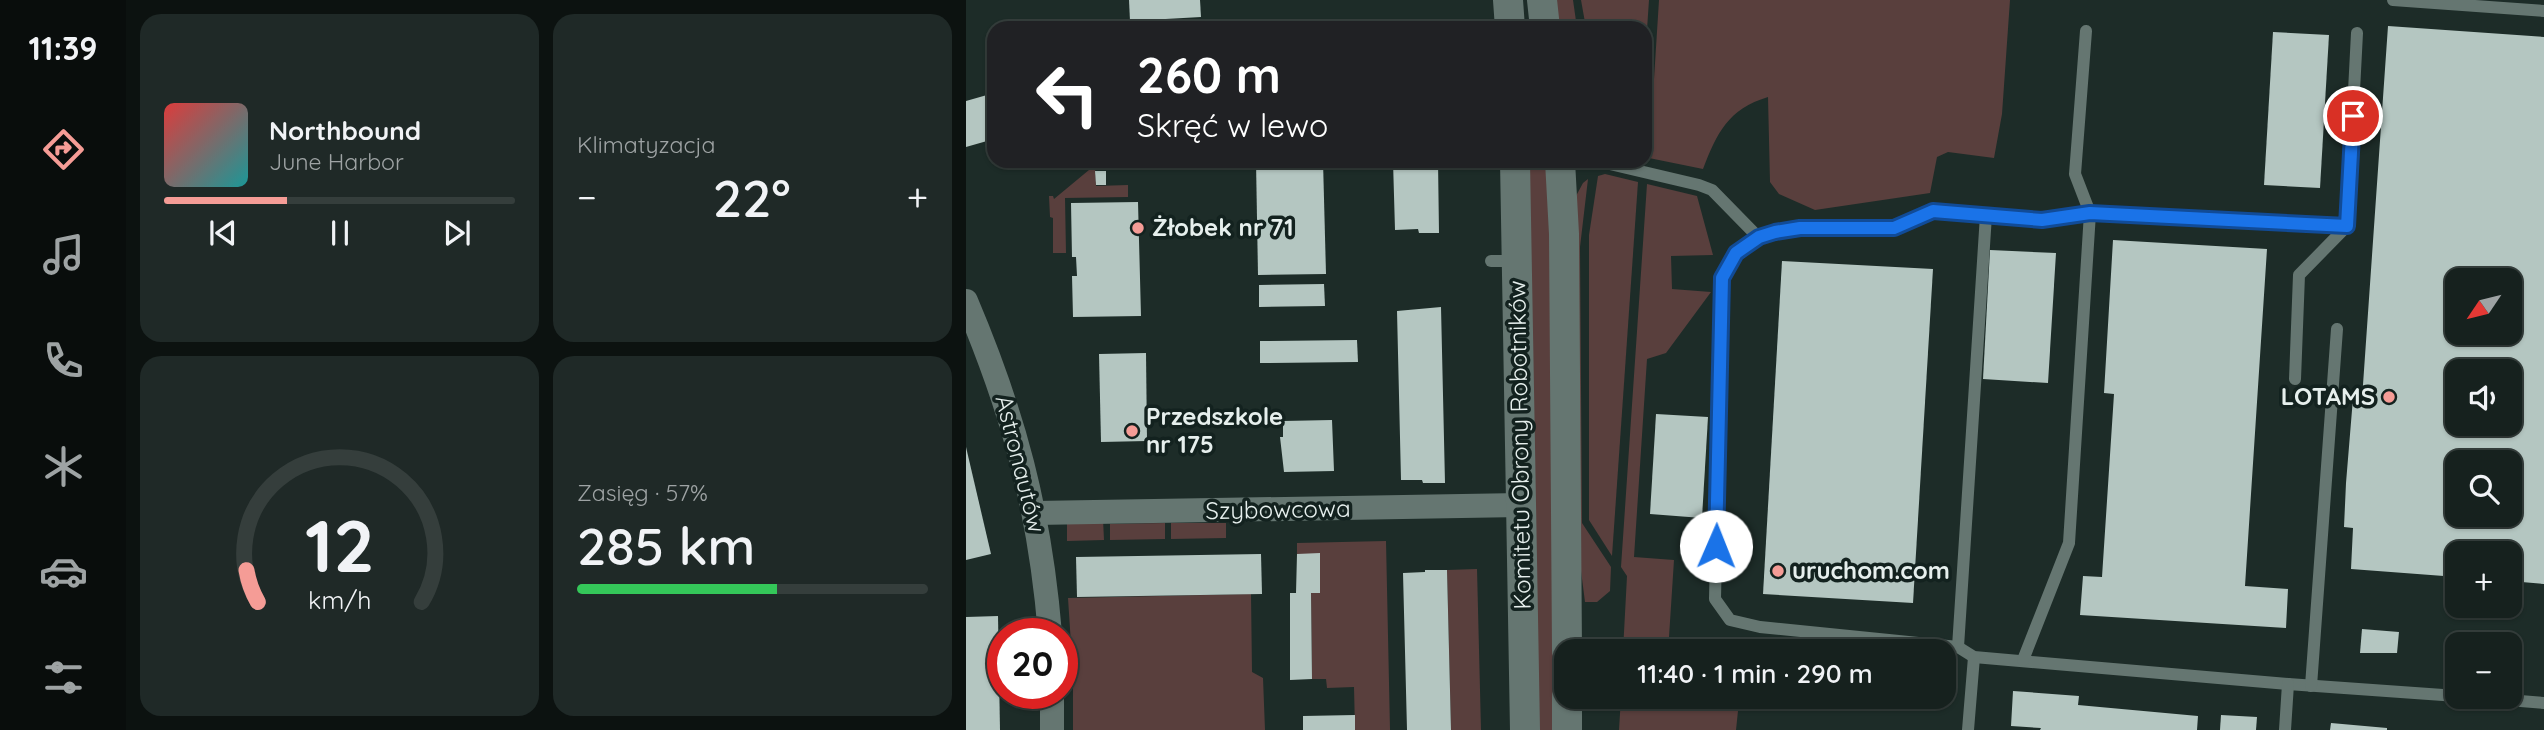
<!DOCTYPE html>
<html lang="pl">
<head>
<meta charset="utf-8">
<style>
  body { margin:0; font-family:Quicksand,sans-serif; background:#1f2927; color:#f1f3f6; height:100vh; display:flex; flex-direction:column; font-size:26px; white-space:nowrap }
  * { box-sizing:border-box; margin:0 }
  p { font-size:23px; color:#9ea3a4 }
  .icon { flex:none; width:38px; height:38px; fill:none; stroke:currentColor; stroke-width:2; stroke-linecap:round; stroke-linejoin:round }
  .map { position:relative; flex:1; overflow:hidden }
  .side { display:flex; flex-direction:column; gap:14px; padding:14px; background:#0c1210; width:840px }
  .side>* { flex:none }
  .banner { position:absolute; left:21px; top:21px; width:665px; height:147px; border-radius:21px; box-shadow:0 2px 5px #0004,0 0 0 2px #353e3c; background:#202124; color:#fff; overflow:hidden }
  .needle { width:46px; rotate:235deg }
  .fabs { position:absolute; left:1479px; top:268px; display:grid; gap:14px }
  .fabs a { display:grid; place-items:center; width:77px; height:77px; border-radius:14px; background:#16211e; box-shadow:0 2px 5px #0004,0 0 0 2px #353e3c; font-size:35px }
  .speed { position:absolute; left:21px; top:618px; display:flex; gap:14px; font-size:35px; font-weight:700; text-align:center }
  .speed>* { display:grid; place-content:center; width:91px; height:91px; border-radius:50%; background:#16211e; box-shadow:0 2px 5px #0004,0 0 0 2px #353e3c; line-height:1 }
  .speed .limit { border:10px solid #d22; background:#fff; color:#111 }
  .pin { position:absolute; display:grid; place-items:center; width:60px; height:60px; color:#fff; margin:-30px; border:4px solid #fff; border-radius:50%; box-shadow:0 2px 7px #0007 }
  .me { position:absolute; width:77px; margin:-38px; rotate:1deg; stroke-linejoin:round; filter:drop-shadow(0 0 5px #0008) }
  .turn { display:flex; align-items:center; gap:24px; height:147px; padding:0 35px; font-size:32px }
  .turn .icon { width:91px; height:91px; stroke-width:2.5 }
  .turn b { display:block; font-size:49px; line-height:60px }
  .big { font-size:52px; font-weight:600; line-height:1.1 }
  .side .tile { flex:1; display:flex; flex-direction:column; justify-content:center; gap:10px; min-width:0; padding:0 24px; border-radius:21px; background:#1f2927 }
  .side .dial { align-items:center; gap:0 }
  .dial svg { height:182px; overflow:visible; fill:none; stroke:#353e3c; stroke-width:7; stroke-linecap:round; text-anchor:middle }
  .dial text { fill:#f1f3f6; stroke:none }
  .song { display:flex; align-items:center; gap:21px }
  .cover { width:84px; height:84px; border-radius:10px; background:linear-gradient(135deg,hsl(0 70% 55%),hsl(180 70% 35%)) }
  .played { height:7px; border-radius:4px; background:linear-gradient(90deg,#f59c96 35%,#353e3c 35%) }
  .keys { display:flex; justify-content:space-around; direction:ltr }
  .heat { display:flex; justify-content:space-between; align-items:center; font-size:38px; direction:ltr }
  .charge { height:10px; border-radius:5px; background:linear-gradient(90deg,#34c759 57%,#353e3c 0) }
  .side .tiles { flex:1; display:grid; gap:14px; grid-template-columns:repeat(2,1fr) }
  .trip { position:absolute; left:588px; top:639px; width:402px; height:70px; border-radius:21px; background:#16211e; box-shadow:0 2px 5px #0004,0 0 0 2px #353e3c; font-weight:600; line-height:70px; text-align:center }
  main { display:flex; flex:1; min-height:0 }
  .dock { display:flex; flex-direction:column; width:126px; justify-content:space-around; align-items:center; background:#090d0c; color:#9ea3a4 }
  .dock .icon { width:49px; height:49px }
  .dock .selected { color:#f59c96 }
  .dock b { font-size:32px; color:#f1f3f6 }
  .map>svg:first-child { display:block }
</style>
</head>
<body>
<main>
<nav class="dock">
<b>11:39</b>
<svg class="icon selected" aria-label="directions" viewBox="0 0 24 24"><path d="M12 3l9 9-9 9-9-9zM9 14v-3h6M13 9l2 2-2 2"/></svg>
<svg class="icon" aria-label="music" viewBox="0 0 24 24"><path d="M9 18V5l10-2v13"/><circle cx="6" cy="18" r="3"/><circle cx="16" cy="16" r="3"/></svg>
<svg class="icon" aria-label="phone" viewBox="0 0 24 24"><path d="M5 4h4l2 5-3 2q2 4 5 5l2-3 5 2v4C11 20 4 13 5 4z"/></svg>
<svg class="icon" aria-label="climate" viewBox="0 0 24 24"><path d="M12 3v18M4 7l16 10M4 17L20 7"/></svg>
<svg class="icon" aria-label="car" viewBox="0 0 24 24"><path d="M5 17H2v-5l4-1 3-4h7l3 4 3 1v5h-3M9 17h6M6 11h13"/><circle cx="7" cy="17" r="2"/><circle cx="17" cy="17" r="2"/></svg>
<svg class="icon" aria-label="filters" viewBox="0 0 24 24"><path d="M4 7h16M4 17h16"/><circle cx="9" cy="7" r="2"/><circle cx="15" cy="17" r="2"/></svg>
</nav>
<section class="side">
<div class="tiles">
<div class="tile">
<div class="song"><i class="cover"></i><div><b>Northbound</b><p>June Harbor</p></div></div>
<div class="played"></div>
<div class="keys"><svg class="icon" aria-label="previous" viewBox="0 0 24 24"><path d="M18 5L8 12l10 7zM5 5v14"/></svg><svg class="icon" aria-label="pause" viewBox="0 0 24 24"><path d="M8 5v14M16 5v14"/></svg><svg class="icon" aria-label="next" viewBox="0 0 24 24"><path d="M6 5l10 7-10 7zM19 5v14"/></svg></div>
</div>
<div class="tile"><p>Klimatyzacja</p>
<div class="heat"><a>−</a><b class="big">22°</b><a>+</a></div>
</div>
<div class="tile dial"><svg viewBox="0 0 100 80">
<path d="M14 69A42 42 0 1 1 86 69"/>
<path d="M14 69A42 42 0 0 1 9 55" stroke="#f59c96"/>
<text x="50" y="56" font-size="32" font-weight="700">12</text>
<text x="50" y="72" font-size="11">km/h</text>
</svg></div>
<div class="tile"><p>Zasięg · 57%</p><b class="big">285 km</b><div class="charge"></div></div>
</div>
</section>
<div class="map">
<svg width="1578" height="730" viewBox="0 0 1578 730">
  <rect width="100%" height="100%" fill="#1d2c28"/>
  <g fill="#593f3d">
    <path d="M 589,0 L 607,0 L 611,28 L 593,28 Z"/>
    <path d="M 615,0 L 683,0 L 679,59 L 679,28 L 620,28 Z"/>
    <path d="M 693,0 L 1044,0 L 1036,114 L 1028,158 L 982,152 L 971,157 L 964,193 L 849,210 L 813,194 L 804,182 L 802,97 C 762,109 751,133 737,169 L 683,158 Z"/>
    <path d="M 561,161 L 580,161 L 585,242 L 588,730 L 570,730 Z"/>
    <path d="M 129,165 L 130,186 L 162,185 L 162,197 L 99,198 L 100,253 L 87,253 L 87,218 L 84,217 L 83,196 L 87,196 L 88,199 Z"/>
    <path d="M 639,174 L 672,182 L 646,556 L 623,520 L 623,235 L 632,176 Z"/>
    <path d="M 622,179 L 614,247 L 616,523 L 645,567 L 644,591 L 631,602 L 619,602 L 615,571 L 610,196 L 617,183 Z"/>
    <path d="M 681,184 L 731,196 L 747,255 L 705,256 L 706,289 L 745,292 L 700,353 L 681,359 L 668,557 L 708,560 L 703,637 L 705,651 L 657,651 L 661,576 L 655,567 Z"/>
    <path d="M 101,519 L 137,519 L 138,540 L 101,541 Z"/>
    <path d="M 199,523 L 199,539 L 144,540 L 144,524 Z"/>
    <path d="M 205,523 L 260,523 L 260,538 L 205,539 Z"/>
    <path d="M 420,541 L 424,730 L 389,730 L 388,687 L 361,688 L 360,679 L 346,679 L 345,593 L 354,593 L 354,554 L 331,554 L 331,543 Z"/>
    <path d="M 511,569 L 515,730 L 485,730 L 481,570 Z"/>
    <path d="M 285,594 L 286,672 L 297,678 L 299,730 L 107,730 L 107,675 L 102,598 Z"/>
    <path d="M 655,697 L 732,697 L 731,710 L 772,711 L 770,730 L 653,730 Z"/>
  </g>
  <g fill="#b4c6c1" fill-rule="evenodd">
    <path d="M 163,0 L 234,0 L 235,17 L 164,21 Z"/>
    <path d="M 1422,26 L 1578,37 L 1578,584 L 1544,581 L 1544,553 L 1491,553 L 1491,577 L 1385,569 L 1387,528 L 1378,527 L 1380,483 L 1387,398 L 1396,399 ZM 1491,280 L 1544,280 L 1544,332 L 1491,332 ZM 1491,371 L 1544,371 L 1544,424 L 1491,424 ZM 1491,462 L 1544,462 L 1544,514 L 1491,514 Z"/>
    <path d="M 1307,32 L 1363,35 L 1354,188 L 1298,185 Z"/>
    <path d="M 28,93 L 28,139 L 0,147 L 0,101 Z"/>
    <path d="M 290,161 L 357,161 L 360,274 L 292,275 Z"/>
    <path d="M 427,161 L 472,161 L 473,233 L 453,233 L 452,229 L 429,230 Z"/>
    <path d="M 129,171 L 140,171 L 140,185 L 130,185 Z"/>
    <path d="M 172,202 L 175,316 L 107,317 L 106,276 L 111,276 L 110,257 L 106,257 L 105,203 Z"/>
    <path d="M 1147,240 L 1301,249 L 1279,586 L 1322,589 L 1320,628 L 1114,615 L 1117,576 L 1136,577 L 1148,394 L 1138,393 Z"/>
    <path d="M 1024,250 L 1090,253 L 1082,383 L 1017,379 Z"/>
    <path d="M 816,261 L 967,269 L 947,603 L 797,594 Z"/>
    <path d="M 358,284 L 359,306 L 293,307 L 293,285 Z"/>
    <path d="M 475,307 L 479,483 L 457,483 L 456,480 L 435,480 L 431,311 Z"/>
    <path d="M 391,340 L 392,362 L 294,363 L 294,341 Z"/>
    <path d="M 180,353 L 181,441 L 135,442 L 133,354 Z"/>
    <path d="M 690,414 L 742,417 L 736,518 L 684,514 Z"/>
    <path d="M 366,420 L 368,471 L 318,472 L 314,437 L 317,437 L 317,421 Z"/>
    <path d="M 0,447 L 25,554 L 0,560 Z"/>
    <path d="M 354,553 L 354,593 L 345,593 L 346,679 L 324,680 L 324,593 L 330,593 L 331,554 Z"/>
    <path d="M 295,554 L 296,594 L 111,597 L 110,557 Z"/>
    <path d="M 459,570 L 481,570 L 485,730 L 441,730 L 437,573 L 459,572 Z"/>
    <path d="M 32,616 L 34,730 L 0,730 L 0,617 Z"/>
    <path d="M 1396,629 L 1433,632 L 1431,653 L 1394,653 Z"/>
    <path d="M 1047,691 L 1113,696 L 1112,705 L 1232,716 L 1231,730 L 1074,730 L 1075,728 L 1045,726 Z"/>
    <path d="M 389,715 L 389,730 L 337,730 L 337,716 Z"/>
    <path d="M 1255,715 L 1291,717 L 1290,730 L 1254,730 Z"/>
    <path d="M 1365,723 L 1421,728 L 1421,730 L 1364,730 Z"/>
  </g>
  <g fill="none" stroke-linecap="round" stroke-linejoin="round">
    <g stroke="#657671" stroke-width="12">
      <path d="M 1427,0 L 1578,11"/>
      <path d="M 631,161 L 733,185 L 746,190 L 793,238"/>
      <path d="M 1381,226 L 1124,213 L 1076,220 L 966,211 L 928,228 L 834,228 L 809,232 L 793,238 L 770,253 L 756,278 L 749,599 L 764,620 L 794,627 L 992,647 L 1008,657 L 1322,684 L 1491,696"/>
      <path d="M 525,261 L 550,261"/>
      <path d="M 1329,379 L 1333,275 L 1381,226 L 1391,33"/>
      <path d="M 992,647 L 1020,215"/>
      <path d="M 1057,660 L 1103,543 L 1124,213 L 1109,174 L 1120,31"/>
      <path d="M 1345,686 L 1371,329"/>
      <path d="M 1492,696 L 1578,703"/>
      <path d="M 1002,730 L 1008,657"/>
      <path d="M 1319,730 L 1322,684"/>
    </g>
    <g stroke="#657671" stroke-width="24">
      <path d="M 0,301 C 48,414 74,511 84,634"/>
      <path d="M 69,513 L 555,505"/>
      <path d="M 86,693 L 86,730"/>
    </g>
    <g stroke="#657671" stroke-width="30">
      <path d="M 542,0 L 544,28"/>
      <path d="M 576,0 L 579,28"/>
      <path d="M 549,161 L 559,730"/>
      <path d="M 594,161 L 598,234 L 601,651"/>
      <path d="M 601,696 L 601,730"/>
    </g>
  </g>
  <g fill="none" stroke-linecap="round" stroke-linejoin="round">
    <defs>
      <path id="route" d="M 750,546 L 756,278 L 770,253 L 793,237 L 809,232 L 834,228 L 928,228 L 967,211 L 1076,220 L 1124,213 L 1381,226 L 1387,116"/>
    </defs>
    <use href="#route" stroke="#114b97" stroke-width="18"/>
    <use href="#route" stroke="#1a73e8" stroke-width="12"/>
  </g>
  <g fill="#f59c96" stroke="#13221f" stroke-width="2.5">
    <circle cx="172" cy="228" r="7"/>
    <circle cx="1423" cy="397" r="7"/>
    <circle cx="166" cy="431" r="7"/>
    <circle cx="812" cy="571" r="7"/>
  </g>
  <g text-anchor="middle" stroke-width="7" stroke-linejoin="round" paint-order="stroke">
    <g font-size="24" font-weight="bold" fill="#e6efed" stroke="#13221f" text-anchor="start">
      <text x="186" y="236">Żłobek nr 71</text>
      <text x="1409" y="405" text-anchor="end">LOTAMS</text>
      <text x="180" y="425">Przedszkole<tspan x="180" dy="28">nr 175</tspan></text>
      <text x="826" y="579">uruchom.com</text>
    </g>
    <g font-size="24" fill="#e6efed" stroke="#13221f">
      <text transform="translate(554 445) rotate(-91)" y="8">Komitetu Obrony Robotników</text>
      <text transform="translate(54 464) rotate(76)" y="8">Astronautów</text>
      <text transform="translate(312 510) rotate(-1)" y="8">Szybowcowa</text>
    </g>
  </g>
</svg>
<div class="fabs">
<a><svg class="needle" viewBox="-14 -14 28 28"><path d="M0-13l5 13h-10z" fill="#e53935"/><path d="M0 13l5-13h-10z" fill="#9ea3a4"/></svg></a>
<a><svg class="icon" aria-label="sound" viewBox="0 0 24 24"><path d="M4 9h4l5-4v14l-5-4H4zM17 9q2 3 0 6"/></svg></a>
<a><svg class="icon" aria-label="search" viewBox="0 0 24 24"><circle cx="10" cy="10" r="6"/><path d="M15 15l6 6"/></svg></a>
<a>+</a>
<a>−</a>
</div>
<div class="speed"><div class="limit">20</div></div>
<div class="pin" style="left:1387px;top:116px;background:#d93025"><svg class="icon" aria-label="arrive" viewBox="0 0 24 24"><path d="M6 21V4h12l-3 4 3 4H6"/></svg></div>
<svg class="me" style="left:750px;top:546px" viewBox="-20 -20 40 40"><circle r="19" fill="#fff"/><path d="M0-13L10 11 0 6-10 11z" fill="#1a73e8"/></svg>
<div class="trip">11:40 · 1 min · 290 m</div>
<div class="banner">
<div class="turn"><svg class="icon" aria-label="left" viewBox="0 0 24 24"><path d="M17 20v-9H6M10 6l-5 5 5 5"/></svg><div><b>260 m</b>Skręć w lewo</div></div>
</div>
</div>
</main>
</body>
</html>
